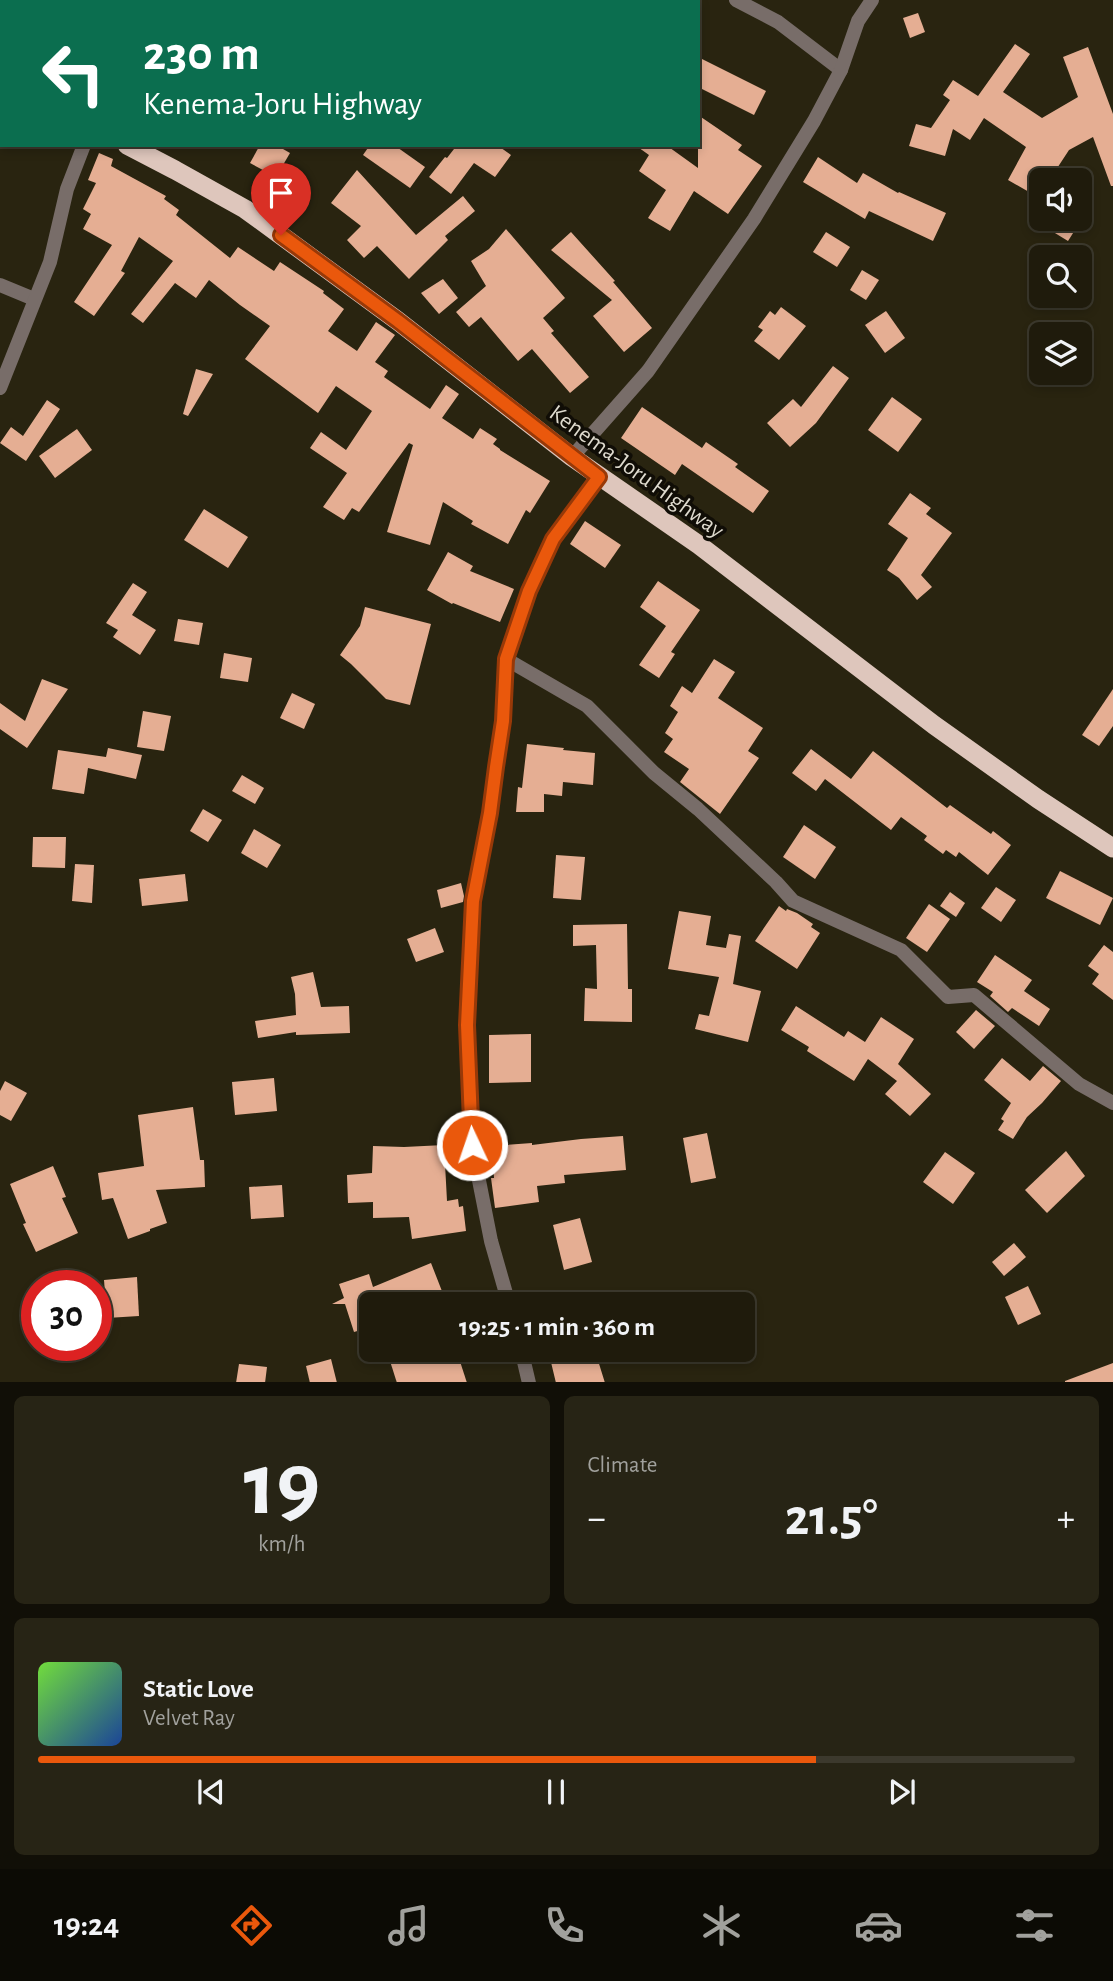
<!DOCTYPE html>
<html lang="en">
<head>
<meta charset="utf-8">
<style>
  body { margin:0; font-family:"Alegreya Sans",sans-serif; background:#272415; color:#f1f3f6; height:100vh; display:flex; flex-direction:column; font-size:26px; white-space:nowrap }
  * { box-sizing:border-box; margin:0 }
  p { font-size:23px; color:#a1a19d }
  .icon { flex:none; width:38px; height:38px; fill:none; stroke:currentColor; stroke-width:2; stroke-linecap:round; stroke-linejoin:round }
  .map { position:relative; height:1382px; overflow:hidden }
  .details { display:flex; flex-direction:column; gap:14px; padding:14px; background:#110f07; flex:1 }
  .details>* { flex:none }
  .guide { position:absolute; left:0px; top:0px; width:700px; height:147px; box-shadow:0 4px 10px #0003,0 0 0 2px #3c392d; background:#0b6e4f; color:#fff; overflow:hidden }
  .buttons { position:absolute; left:1029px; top:168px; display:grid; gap:14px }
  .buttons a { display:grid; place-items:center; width:63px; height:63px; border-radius:10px; background:#1f1b0c; box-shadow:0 4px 10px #0003,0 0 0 2px #3c392d; font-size:35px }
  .speed { position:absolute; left:21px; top:1270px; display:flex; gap:14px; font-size:35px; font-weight:700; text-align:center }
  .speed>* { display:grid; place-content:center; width:91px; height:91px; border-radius:50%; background:#1f1b0c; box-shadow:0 4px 10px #0003,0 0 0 2px #3c392d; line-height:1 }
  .speed .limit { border:10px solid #d22; background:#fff; color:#111 }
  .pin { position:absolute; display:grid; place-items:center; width:60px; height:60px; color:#fff; margin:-72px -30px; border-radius:50% 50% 50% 0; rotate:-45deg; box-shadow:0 0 7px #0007 }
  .pin .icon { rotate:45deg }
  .me { position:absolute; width:77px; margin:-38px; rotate:357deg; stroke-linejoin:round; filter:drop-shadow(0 0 5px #0008) }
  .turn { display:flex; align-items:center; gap:24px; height:147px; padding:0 28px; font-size:32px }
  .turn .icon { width:91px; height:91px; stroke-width:2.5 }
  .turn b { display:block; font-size:49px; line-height:60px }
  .big { font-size:52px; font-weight:600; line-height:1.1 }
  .details .widget { flex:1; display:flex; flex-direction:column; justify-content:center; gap:10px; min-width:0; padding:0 24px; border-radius:10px; background:#272415 }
  .details .dial { align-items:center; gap:0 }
  .dial b { font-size:91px; line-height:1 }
  .song { display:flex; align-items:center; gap:21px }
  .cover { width:84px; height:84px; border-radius:10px; background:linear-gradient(135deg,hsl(100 70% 55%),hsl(220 70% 35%)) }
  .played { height:7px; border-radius:4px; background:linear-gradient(90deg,#ea580c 75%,#3c392d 75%) }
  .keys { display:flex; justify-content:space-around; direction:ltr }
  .heat { display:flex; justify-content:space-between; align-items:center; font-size:38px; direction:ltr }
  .details .tiles { flex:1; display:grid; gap:14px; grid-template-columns:1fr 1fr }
  .widget:last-child { grid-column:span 2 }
  .trip { position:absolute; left:359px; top:1292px; width:396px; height:70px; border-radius:10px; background:#1f1b0c; box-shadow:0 4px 10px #0003,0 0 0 2px #3c392d; font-weight:600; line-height:70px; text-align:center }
  .tabs { display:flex; height:112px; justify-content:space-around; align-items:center; background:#0c0b05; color:#a1a19d }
  .tabs .icon { width:49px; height:49px }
  .tabs .current { color:#ea580c }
  .tabs b { font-size:32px; color:#f1f3f6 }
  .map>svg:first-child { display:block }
</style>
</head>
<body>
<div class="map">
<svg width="1113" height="1383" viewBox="0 0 1113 1383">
  <rect width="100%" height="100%" fill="#292410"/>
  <g fill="#e5ae93">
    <path d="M 918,13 L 925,32 L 910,38 L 903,18 Z"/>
    <path d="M 1015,44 L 1030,54 L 1003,92 L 1042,118 L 1078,97 L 1063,57 L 1088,47 L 1113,114 L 1113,186 L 1111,186 L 1093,137 L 1069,150 L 1050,179 L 1047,177 L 1045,180 L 1041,180 L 1041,187 L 1036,196 L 1008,180 L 1026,147 L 984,118 L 970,140 L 953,129 L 945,156 L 909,146 L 916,124 L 931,128 L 950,100 L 943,95 L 953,80 L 978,96 Z"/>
    <path d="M 698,57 L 766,91 L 754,115 L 698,87 Z"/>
    <path d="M 698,115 L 742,145 L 738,150 L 762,166 L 728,214 L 694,191 L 670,231 L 648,218 L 666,190 L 639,171 L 649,155 L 635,145 L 666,145 L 698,168 Z"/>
    <path d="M 260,145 L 276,145 L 290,153 L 276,177 L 250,163 Z"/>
    <path d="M 370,145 L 394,145 L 425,167 L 410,188 L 363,155 Z"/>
    <path d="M 448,145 L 497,145 L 511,155 L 495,177 L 474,163 L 451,194 L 429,177 L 445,157 L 447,158 L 454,149 Z"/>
    <path d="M 99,153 L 113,159 L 111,166 L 166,196 L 164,199 L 179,210 L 176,215 L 230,258 L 238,247 L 274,271 L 280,262 L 324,291 L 323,293 L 344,309 L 328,331 L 357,351 L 376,322 L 395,335 L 375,362 L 388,371 L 384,377 L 430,409 L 446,385 L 459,394 L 442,418 L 473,439 L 480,428 L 497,439 L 493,444 L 500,449 L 500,450 L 550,481 L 530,513 L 526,510 L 508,544 L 471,524 L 473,521 L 443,502 L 430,545 L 387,532 L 413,445 L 409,443 L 359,512 L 352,508 L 344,520 L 323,507 L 347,473 L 310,448 L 321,432 L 346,450 L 372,411 L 336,386 L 318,413 L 245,359 L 270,326 L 240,305 L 209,280 L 196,298 L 175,283 L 143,323 L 131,314 L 173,261 L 139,237 L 121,271 L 125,273 L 94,316 L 74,302 L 112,245 L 83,229 L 91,214 L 83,209 L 96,183 L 88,180 Z"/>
    <path d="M 818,157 L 857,183 L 863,173 L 898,193 L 899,192 L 946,213 L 933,241 L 869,211 L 865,219 L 803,182 Z"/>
    <path d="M 357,170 L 416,235 L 463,196 L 475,211 L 445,236 L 448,240 L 409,279 L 377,246 L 364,258 L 347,240 L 361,226 L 331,203 Z"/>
    <path d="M 1032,219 L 1082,219 L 1068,241 Z"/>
    <path d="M 506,229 L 565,298 L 543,318 L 554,331 L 551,333 L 589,377 L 570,393 L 532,349 L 518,361 L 481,317 L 469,327 L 456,312 L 486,286 L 471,261 L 489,249 Z"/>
    <path d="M 571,232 L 615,281 L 613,282 L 652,328 L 624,352 L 593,316 L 612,300 L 551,250 Z"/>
    <path d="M 826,232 L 850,247 L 837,267 L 813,252 Z"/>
    <path d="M 862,270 L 879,280 L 866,300 L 850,290 Z"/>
    <path d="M 443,279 L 458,298 L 439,314 L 421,293 Z"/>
    <path d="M 781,307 L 806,326 L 779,360 L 754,341 L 763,330 L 758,327 L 770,311 L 775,315 Z"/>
    <path d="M 886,311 L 905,338 L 885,353 L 865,325 Z"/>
    <path d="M 833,366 L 849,378 L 816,423 L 790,447 L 767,423 L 793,399 L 801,407 Z"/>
    <path d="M 196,369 L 213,374 L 188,416 L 183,414 Z"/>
    <path d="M 892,397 L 922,419 L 898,452 L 868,430 Z"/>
    <path d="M 47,400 L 60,409 L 26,461 L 0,443 L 11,427 L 23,436 Z"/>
    <path d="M 642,407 L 702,448 L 706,442 L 738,464 L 735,467 L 769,491 L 753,513 L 682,464 L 675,475 L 621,438 Z"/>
    <path d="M 77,429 L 92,450 L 55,478 L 39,456 Z"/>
    <path d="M 910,493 L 931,508 L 926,514 L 952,533 L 921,575 L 932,587 L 917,600 L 899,578 L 887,570 L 908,538 L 888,524 Z"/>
    <path d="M 204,509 L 248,537 L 228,568 L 184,540 Z"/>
    <path d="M 585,521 L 621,545 L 605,568 L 570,544 Z"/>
    <path d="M 448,552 L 473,566 L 470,571 L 514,589 L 500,622 L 453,603 L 452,604 L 427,590 Z"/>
    <path d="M 658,581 L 700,610 L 671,652 L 675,654 L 659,678 L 639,665 L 666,626 L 640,607 Z"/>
    <path d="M 133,583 L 147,592 L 132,615 L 156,630 L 140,655 L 113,637 L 118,630 L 106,623 Z"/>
    <path d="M 365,607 L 431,624 L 410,705 L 386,699 L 351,664 L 340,655 L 360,626 Z"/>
    <path d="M 178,619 L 203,623 L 199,645 L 174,641 Z"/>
    <path d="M 224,653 L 252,658 L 248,682 L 220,678 Z"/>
    <path d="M 714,659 L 735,672 L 718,698 L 763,728 L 748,751 L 759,758 L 720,814 L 680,782 L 689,769 L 664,752 L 673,739 L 665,733 L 678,712 L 670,706 L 682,686 L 692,693 Z"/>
    <path d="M 42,679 L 68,689 L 27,748 L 0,729 L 0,703 L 25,721 Z"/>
    <path d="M 1113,689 L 1113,726 L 1099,746 L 1082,735 Z"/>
    <path d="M 292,693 L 315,704 L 304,729 L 280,718 Z"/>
    <path d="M 143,711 L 171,716 L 164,751 L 137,747 Z"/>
    <path d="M 527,744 L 564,748 L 563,750 L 595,753 L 593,785 L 563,782 L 562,796 L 544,794 L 544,812 L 516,812 L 518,787 L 522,788 Z"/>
    <path d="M 108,748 L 142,755 L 136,779 L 88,768 L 84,794 L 52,789 L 58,750 L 106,757 Z"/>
    <path d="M 811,749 L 851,779 L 873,751 L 947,808 L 950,805 L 991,834 L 993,831 L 1011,845 L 988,875 L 959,852 L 956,857 L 946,850 L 943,854 L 924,840 L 927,836 L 901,817 L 891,830 L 825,779 L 816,791 L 792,773 Z"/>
    <path d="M 242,775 L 264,788 L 255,804 L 232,791 Z"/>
    <path d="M 203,809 L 222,820 L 208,842 L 190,831 Z"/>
    <path d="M 804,825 L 836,847 L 815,879 L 783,857 Z"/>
    <path d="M 254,829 L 281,845 L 267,868 L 241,853 Z"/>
    <path d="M 33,837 L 66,837 L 65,868 L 32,867 Z"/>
    <path d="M 556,855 L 585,857 L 581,900 L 553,898 Z"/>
    <path d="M 75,864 L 94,865 L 92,903 L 72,901 Z"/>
    <path d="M 1060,871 L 1113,898 L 1100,925 L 1046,898 Z"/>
    <path d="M 185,874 L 188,901 L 142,906 L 139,879 Z"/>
    <path d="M 461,883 L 464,896 L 463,902 L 441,908 L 437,890 Z"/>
    <path d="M 996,887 L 1016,900 L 1001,922 L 981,908 Z"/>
    <path d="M 950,892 L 965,903 L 956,917 L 940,906 Z"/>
    <path d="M 929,904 L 950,919 L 927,952 L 906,938 Z"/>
    <path d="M 779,906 L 786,911 L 787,909 L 797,913 L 813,924 L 811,927 L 820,933 L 797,969 L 755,941 Z"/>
    <path d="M 679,911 L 711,916 L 706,945 L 726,948 L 729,934 L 741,936 L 733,984 L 761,991 L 748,1042 L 695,1029 L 699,1014 L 709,1016 L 719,977 L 668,969 Z"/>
    <path d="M 627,924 L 628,989 L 632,989 L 632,1022 L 584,1021 L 585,988 L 597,989 L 596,945 L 573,946 L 573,925 Z"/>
    <path d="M 435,928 L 444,952 L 416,962 L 407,939 Z"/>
    <path d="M 1104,945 L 1113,952 L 1113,1000 L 1092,984 L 1099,974 L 1088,966 Z"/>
    <path d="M 995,955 L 1032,980 L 1024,991 L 1050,1009 L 1039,1026 L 1012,1008 L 1008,1012 L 990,996 L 993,992 L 977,982 Z"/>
    <path d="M 313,972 L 321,1007 L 349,1006 L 350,1033 L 296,1035 L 296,1032 L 258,1038 L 255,1021 L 296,1015 L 295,994 L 291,977 Z"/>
    <path d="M 796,1006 L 844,1037 L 848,1031 L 865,1042 L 881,1017 L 914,1039 L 898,1064 L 931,1094 L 910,1116 L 885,1094 L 897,1081 L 868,1059 L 854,1081 L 807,1051 L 809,1047 L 781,1030 Z"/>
    <path d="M 976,1010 L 995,1026 L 974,1049 L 956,1032 Z"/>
    <path d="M 531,1034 L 531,1082 L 489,1083 L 489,1035 Z"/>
    <path d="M 1002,1058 L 1030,1081 L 1043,1066 L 1061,1081 L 1042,1103 L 1027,1117 L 1013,1139 L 998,1130 L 1004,1121 L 1001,1119 L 1011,1103 L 984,1080 Z"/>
    <path d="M 274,1078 L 277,1111 L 235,1115 L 232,1082 Z"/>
    <path d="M 5,1081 L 27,1093 L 11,1121 L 0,1115 L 0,1091 Z"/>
    <path d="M 193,1107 L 200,1160 L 204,1160 L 205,1187 L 156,1190 L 167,1223 L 150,1229 L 150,1231 L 128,1239 L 113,1198 L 102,1200 L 98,1173 L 144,1166 L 138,1115 Z"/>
    <path d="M 707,1133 L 716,1178 L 691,1183 L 683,1138 Z"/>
    <path d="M 623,1136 L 626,1170 L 564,1175 L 565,1183 L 537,1186 L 539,1202 L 495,1208 L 491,1178 L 494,1178 L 492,1146 L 532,1143 L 532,1145 L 581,1139 Z"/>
    <path d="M 444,1145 L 447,1201 L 458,1199 L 459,1207 L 463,1206 L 466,1231 L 412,1239 L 409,1217 L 373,1218 L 373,1202 L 348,1203 L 347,1175 L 372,1173 L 373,1146 L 404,1147 Z"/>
    <path d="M 1066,1151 L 1085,1176 L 1047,1213 L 1025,1190 Z"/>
    <path d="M 945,1152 L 975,1173 L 953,1204 L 923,1182 Z"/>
    <path d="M 53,1166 L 66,1197 L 62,1198 L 78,1233 L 36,1252 L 23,1224 L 26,1223 L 10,1184 Z"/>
    <path d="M 282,1185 L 284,1217 L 251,1219 L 249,1187 Z"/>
    <path d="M 580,1218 L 592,1262 L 564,1270 L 553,1225 Z"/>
    <path d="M 1014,1243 L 1026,1257 L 1004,1276 L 992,1262 Z"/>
    <path d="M 431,1263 L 447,1304 L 371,1304 L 371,1327 L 354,1332 L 345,1304 L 332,1304 L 344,1298 L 339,1284 L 369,1274 L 373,1287 Z"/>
    <path d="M 137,1277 L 139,1316 L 107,1318 L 104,1280 Z"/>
    <path d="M 1028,1286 L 1041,1314 L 1018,1325 L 1005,1297 Z"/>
    <path d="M 424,1349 L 456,1349 L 467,1383 L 397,1383 L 390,1361 Z"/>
    <path d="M 575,1352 L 577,1360 L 596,1354 L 605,1383 L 556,1383 L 550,1358 Z"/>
    <path d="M 331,1359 L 337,1383 L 310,1383 L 306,1366 Z"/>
    <path d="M 1113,1363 L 1113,1383 L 1065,1383 L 1065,1381 Z"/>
    <path d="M 239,1364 L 267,1367 L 265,1383 L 236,1383 Z"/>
  </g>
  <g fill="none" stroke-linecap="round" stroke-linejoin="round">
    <g stroke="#786d69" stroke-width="14">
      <path d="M 736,0 L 778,22 L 841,70"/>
      <path d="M 26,2 L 26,0"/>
      <path d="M 0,61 L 2,57"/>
      <path d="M 0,285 L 34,299"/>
      <path d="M 0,388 L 50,262 L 67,189 L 84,145"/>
      <path d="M 572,457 L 648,371 L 754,219 L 814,121 L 841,70 L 858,21 L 872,0"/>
      <path d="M 506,659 L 587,706 L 654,773 L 698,809 L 776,882 L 793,901 L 901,950 L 948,997 L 974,995 L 1079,1084 L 1113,1103"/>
      <path d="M 509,1304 L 491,1241 L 472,1145 L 467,1025 L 473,901 L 490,813 L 503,721 L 506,659 L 529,591 L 553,539 L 599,477"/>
      <path d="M 521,1349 L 529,1383"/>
    </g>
    <g stroke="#dec6bc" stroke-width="19">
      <path d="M 0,77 L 2,78"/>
      <path d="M 127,145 L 175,170 L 245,209 L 398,321 L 572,457 L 699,545 L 934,725 L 1038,799 L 1113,848"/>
    </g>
  </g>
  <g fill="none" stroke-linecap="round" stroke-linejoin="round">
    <defs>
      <path id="route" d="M 281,235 L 398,321 L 599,477 L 553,539 L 529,591 L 506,659 L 503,721 L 496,767 L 490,813 L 473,901 L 467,1025 L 472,1145"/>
    </defs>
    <use href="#route" stroke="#983908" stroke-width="18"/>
    <use href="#route" stroke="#ea580c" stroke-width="12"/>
  </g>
  <g text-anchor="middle" stroke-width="7" stroke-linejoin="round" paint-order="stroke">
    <g font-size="24" fill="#dedace" stroke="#100d06">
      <text transform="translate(637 471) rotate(36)" y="8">Kenema-Joru Highway</text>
    </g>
  </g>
</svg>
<div class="buttons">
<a><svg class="icon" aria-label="sound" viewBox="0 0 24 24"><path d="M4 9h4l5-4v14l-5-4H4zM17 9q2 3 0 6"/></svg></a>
<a><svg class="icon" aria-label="search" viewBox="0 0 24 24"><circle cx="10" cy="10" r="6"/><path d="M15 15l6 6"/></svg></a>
<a><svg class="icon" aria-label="layers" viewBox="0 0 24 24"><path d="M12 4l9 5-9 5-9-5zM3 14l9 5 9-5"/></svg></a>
</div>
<div class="speed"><div class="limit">30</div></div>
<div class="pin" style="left:281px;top:235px;background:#d93025"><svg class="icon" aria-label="arrive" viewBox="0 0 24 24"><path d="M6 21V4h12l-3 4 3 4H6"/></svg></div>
<svg class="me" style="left:472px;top:1145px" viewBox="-20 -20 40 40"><circle r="17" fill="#ea580c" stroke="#fff" stroke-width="3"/><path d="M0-11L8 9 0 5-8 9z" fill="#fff"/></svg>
<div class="trip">19:25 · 1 min · 360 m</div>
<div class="guide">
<div class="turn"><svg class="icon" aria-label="left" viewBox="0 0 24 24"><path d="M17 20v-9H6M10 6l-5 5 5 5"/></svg><div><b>230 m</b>Kenema-Joru Highway</div></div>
</div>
</div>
<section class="details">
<div class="tiles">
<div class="widget dial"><b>19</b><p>km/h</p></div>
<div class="widget"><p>Climate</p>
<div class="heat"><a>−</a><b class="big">21.5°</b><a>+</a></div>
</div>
<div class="widget">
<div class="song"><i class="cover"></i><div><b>Static Love</b><p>Velvet Ray</p></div></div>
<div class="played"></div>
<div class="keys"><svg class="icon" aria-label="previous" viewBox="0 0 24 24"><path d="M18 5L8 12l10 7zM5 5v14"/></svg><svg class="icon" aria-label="pause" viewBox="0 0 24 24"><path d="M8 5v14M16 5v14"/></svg><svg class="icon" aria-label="next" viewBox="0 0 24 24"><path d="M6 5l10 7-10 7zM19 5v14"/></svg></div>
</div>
</div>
</section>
<nav class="tabs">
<b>19:24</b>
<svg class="icon current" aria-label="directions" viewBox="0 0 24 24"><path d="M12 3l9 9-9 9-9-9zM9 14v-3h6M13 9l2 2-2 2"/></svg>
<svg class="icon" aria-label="music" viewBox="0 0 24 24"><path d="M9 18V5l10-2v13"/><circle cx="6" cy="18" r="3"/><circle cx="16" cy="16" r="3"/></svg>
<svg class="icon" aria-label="phone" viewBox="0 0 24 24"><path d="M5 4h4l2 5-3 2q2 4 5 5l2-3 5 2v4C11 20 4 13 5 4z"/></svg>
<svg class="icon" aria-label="climate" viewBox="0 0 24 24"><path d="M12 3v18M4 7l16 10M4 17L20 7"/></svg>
<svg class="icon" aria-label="car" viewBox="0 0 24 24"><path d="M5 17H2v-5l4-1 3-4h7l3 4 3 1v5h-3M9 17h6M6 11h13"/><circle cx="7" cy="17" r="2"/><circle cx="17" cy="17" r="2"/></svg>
<svg class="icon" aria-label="filters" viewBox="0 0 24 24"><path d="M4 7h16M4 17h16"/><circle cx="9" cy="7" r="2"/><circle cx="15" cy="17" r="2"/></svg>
</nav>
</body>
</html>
